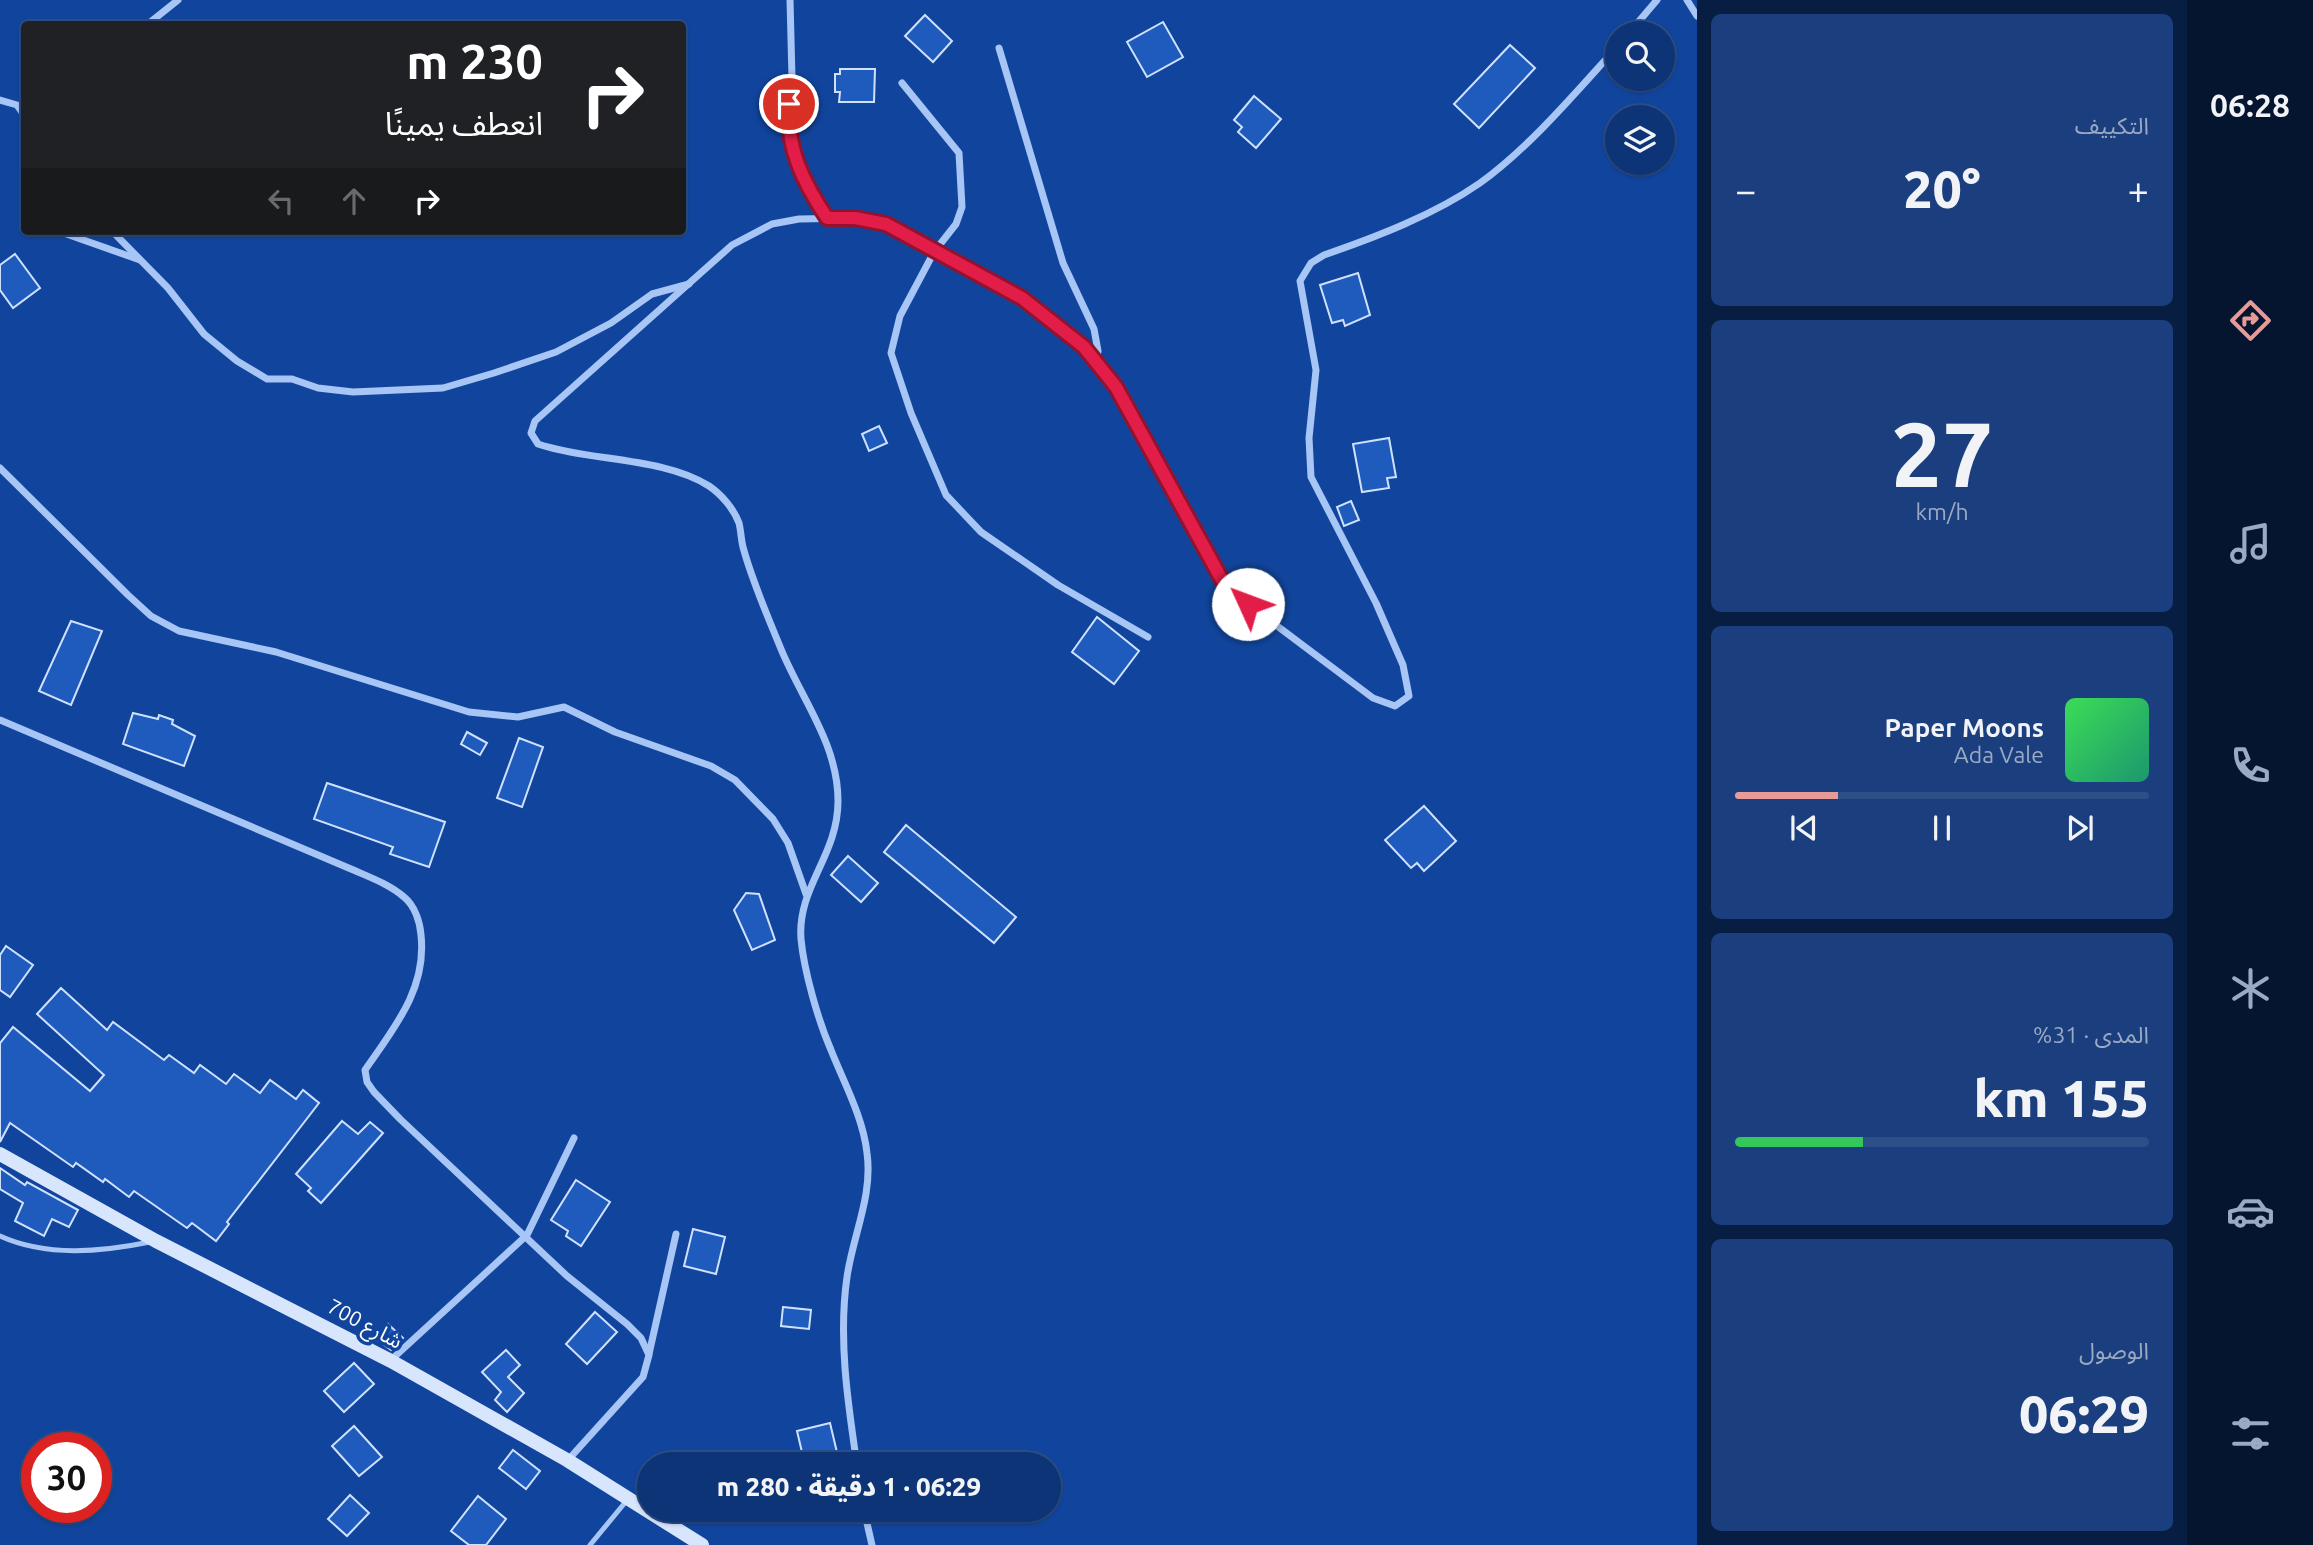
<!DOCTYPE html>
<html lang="ar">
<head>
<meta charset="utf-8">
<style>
  body { margin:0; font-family:Ubuntu,"Noto Sans Arabic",sans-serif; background:#1b3f7e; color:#f1f3f6; direction:rtl; height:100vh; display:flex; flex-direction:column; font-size:26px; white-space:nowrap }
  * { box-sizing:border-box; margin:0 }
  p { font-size:23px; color:#9aaac5 }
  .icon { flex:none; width:38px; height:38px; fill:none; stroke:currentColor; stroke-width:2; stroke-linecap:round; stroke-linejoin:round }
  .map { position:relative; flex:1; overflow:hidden; direction:ltr }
  .panel { display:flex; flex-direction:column; gap:14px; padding:14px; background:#071d41; width:490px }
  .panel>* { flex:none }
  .top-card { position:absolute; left:21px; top:21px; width:665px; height:214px; border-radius:7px; box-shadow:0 2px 5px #0004,0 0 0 2px #2d4f88; direction:rtl; background:#202124; color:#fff; overflow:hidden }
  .tools { position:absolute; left:1605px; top:21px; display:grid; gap:14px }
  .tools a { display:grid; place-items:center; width:70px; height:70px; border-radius:50%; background:#0d3476; box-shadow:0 2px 5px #0004,0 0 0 2px #2d4f88; font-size:35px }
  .speed { position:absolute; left:21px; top:1432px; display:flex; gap:14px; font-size:35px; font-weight:700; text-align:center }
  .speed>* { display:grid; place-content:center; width:91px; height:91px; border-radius:50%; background:#0d3476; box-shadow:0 2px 5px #0004,0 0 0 2px #2d4f88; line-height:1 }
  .speed .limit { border:10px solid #d22; background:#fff; color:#111 }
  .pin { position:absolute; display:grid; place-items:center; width:60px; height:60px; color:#fff; margin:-30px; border:4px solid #fff; border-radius:50%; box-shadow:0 2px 7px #0007 }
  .me { position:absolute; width:77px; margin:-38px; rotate:313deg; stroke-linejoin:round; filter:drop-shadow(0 0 5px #0008) }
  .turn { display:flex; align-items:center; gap:24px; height:147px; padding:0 28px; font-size:32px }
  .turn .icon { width:91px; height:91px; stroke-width:2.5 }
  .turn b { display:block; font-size:49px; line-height:60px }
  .lanes { display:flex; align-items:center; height:66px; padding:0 28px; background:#0003; justify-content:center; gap:35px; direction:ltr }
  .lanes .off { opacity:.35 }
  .big { font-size:52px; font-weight:800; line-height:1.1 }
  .panel .tile { flex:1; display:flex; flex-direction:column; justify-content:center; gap:10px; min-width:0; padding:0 24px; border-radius:10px; background:#1b3f7e }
  .panel .dial { align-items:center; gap:0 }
  .dial b { font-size:91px; line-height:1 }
  .song { display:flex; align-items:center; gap:21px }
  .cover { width:84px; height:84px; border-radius:10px; background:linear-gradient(135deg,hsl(130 70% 55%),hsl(160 70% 35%)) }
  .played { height:7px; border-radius:4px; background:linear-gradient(90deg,#e69b98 25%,#2d4f88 25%) }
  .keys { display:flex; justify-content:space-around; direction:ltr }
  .heat { display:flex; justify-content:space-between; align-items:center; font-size:38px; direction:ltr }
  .charge { height:10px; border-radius:5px; background:linear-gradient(90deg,#34c759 31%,#2d4f88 0) }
  .trip { position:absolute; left:637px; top:1452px; width:424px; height:70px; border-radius:35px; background:#0d3476; box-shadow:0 2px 5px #0004,0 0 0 2px #2d4f88; font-weight:800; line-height:70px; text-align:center; direction:rtl }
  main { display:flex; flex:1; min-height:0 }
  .dock { display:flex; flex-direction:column; width:126px; justify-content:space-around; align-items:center; background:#05152f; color:#9aaac5 }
  .dock .icon { width:49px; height:49px }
  .dock .current { color:#e69b98 }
  .dock b { font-size:32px; color:#f1f3f6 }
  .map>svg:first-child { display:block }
</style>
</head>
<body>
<main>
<nav class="dock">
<b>06:28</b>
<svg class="icon current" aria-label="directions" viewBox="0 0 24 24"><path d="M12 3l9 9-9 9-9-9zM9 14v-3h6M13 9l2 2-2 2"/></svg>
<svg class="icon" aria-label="music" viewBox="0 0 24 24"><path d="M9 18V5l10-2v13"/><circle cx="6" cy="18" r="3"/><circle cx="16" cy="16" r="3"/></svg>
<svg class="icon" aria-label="phone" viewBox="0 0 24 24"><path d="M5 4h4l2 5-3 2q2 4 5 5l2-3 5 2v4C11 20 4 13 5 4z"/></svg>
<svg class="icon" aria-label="climate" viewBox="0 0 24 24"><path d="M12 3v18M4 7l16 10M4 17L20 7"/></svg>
<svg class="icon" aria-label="car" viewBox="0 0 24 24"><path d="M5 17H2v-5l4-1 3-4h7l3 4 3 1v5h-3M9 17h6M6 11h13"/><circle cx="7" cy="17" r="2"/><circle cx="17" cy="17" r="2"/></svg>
<svg class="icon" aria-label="filters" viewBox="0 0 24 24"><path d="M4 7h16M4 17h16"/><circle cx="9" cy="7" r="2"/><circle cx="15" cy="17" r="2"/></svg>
</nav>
<section class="panel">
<div class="tile"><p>التكييف</p>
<div class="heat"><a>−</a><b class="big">20°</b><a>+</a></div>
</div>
<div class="tile dial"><b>27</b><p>km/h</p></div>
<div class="tile">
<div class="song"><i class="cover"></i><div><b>Paper Moons</b><p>Ada Vale</p></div></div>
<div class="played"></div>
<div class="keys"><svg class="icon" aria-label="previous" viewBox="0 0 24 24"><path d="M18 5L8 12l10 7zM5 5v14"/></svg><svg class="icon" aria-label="pause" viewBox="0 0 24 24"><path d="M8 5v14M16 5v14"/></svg><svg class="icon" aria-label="next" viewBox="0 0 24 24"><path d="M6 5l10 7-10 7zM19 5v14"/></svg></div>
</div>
<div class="tile"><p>المدى · 31%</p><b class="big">155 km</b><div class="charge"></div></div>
<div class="tile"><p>الوصول</p><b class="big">06:29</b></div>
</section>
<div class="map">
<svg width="1697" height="1545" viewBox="0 0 1697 1545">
  <rect width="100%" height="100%" fill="#11459d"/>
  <g fill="#1f5bbd" stroke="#d0e1fe" stroke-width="2">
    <path d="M 925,15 L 952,41 L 933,62 L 905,36 Z"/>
    <path d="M 1163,22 L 1183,57 L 1147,77 L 1127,42 Z"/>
    <path d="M 1510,45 L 1535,68 L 1479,128 L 1454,104 Z"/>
    <path d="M 840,69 L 875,69 L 874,102 L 839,102 L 840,92 L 835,92 L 835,74 L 840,74 Z"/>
    <path d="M 1254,96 L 1281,119 L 1256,148 L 1238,132 L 1242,127 L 1234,120 Z"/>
    <path d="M 15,254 L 40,288 L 13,308 L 0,290 L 0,265 Z"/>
    <path d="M 1358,273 L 1370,315 L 1345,326 L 1343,320 L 1332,323 L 1320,285 Z"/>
    <path d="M 879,426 L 887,443 L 869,451 L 862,434 Z"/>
    <path d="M 1389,438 L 1396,477 L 1387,478 L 1389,488 L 1362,492 L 1353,444 Z"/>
    <path d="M 1351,501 L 1359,520 L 1344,526 L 1337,507 Z"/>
    <path d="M 1097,617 L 1139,651 L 1114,684 L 1072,652 Z"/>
    <path d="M 71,621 L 102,631 L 71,705 L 39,691 Z"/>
    <path d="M 133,713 L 158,719 L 159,715 L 173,720 L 172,724 L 195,736 L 184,766 L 123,744 Z"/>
    <path d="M 467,732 L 487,743 L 480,755 L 461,744 Z"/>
    <path d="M 519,738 L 543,747 L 522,807 L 497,798 Z"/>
    <path d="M 327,783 L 445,822 L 429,867 L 390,854 L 393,847 L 314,819 Z"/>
    <path d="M 1424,806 L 1456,841 L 1424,871 L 1417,863 L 1411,868 L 1385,840 Z"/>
    <path d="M 906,825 L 1016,917 L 994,943 L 884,852 Z"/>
    <path d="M 848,856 L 878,883 L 861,902 L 831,875 Z"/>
    <path d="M 746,893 L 759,894 L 775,940 L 752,950 L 734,910 Z"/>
    <path d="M 6,946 L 33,965 L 10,997 L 0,990 L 0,955 Z"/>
    <path d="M 61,988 L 107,1030 L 113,1022 L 164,1060 L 169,1055 L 194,1073 L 200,1065 L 226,1084 L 234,1074 L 260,1093 L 270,1080 L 296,1099 L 303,1090 L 319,1103 L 227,1222 L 229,1224 L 216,1241 L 192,1223 L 187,1228 L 134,1191 L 129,1197 L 105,1179 L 103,1182 L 76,1163 L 73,1167 L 10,1123 L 0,1142 L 0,1043 L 13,1027 L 90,1091 L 104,1075 L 37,1014 Z"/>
    <path d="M 342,1121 L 358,1134 L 370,1122 L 383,1133 L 321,1203 L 308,1191 L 311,1188 L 296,1174 Z"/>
    <path d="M 0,1168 L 25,1185 L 27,1182 L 78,1210 L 69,1227 L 52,1219 L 44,1236 L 15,1221 L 23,1203 L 0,1189 Z"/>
    <path d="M 576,1180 L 610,1202 L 581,1246 L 566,1236 L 568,1231 L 551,1220 Z"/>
    <path d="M 693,1229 L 725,1237 L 716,1274 L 684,1266 Z"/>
    <path d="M 783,1307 L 811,1310 L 809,1329 L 781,1326 Z"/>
    <path d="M 595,1312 L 617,1332 L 587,1364 L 566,1344 Z"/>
    <path d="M 388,1324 L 403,1338 L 391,1350 L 375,1338 Z"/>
    <path d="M 506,1350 L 520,1365 L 508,1377 L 524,1393 L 507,1412 L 495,1400 L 501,1392 L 482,1372 Z"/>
    <path d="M 354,1363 L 374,1384 L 344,1412 L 324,1391 Z"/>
    <path d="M 830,1423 L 840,1465 L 805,1465 L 797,1431 Z"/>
    <path d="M 354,1426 L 382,1457 L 359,1476 L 332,1446 Z"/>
    <path d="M 513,1450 L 540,1471 L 526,1489 L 499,1468 Z"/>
    <path d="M 350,1495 L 369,1513 L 347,1536 L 328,1519 Z"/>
    <path d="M 478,1496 L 506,1519 L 486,1545 L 469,1545 L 451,1531 Z"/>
  </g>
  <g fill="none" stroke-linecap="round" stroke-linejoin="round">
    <g stroke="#a7c5f5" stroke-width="5">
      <path d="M 0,1236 C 46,1257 101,1252 150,1242"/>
      <path d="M 590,1545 L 628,1499"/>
    </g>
    <g stroke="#a7c5f5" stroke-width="7">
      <path d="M 790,0 L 792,78 L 788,132 L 798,169 L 827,218"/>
      <path d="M 1687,0 L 1697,16"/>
      <path d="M 148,24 L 178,0"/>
      <path d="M 1629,33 L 1657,0"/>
      <path d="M 999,48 L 1063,263 L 1094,329 L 1098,351 L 1096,362"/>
      <path d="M 902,83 L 959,153 L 962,207 L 956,224 L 934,252 L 900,316 L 891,353 L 911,413 L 946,495 L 981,532 L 1058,585 L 1148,637"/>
      <path d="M 0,100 L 17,105 L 24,115"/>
      <path d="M 58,231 L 140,260"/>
      <path d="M 112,231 L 168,288 L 204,334 L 237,361 L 267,379 L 292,379 L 318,388 L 353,392 L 443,388 L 494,373 L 556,352 L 611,323 L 652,294 L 689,284"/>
      <path d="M 0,468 L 128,595 L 151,616 L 179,631 L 276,652 L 469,712 L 518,717 L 564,707 L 615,732 L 711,766 L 735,780 L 773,819 L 788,843 L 806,894"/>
      <path d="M 0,720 L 351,869 C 369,877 389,884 404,897 C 415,906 420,922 421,935 C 427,989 394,1028 365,1070 L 367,1082 L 374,1092 L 400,1119 L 567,1276 L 627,1324 L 641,1338 L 649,1355 L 643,1377 L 568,1460"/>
      <path d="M 649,1354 L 676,1234"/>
      <path d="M 391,1360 L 527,1235 L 574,1138"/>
      <path d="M 857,1465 C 848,1404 838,1339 847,1277 C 853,1235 873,1196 867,1153 C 863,1117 844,1083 831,1050 C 818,1020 804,971 801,939 C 797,887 838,856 838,801 C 838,744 802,700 781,649 C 768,617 752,581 743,547 C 741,539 741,531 739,523 C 734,509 721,494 709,486 C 664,457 587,461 538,444 L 531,433 L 535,421 L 732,245 L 772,224 L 799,219 L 855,218 L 886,224 L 1022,298 L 1084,347 L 1116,387 L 1222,580 L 1248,604 L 1373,698 L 1395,706 L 1409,696 L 1403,665 L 1376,603 L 1311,477 L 1309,438 L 1316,370 L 1300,281 L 1311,263 L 1324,255 C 1376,237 1434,215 1480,183 C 1529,148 1576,92 1617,47"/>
      <path d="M 864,1510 L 872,1545"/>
    </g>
    <path stroke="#d7e5fd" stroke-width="14" d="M 0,1154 L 156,1241 L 391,1361 L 567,1460 L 702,1545"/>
  </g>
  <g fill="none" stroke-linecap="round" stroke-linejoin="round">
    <defs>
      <path id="route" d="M 789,104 C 786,148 803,182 827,218 L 855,218 L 886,224 L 1022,298 L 1084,347 L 1116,387 L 1222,580 L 1248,604"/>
    </defs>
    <use href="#route" stroke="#92132f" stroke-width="18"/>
    <use href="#route" stroke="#e11d48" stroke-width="12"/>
  </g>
  <g text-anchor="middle" stroke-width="7" stroke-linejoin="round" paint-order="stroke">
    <g font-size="21" fill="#fff" stroke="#11459d">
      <text transform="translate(365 1324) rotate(28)" y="7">شارع 700</text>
    </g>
  </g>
</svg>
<div class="tools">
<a><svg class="icon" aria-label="search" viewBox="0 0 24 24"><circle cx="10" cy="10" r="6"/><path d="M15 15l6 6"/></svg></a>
<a><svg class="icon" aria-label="layers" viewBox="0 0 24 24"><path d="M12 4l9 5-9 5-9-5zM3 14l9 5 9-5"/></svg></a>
</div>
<div class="speed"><div class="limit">30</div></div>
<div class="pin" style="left:789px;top:104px;background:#d93025"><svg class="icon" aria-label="arrive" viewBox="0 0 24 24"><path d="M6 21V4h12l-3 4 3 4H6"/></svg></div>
<svg class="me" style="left:1248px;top:604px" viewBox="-20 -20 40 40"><circle r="19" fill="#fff"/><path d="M0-13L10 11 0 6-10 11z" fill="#e11d48"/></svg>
<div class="trip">06:29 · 1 دقيقة · 280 m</div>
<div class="top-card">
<div class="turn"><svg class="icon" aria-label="right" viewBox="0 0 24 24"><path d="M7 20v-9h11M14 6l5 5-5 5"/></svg><div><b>230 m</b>انعطف يمينًا</div></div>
<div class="lanes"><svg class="icon off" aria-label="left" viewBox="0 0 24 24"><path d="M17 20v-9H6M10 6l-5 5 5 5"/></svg><svg class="icon off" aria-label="ahead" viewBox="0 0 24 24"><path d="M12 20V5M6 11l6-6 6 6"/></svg><svg class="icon" aria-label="right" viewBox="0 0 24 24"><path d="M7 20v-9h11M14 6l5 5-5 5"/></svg></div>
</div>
</div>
</main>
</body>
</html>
